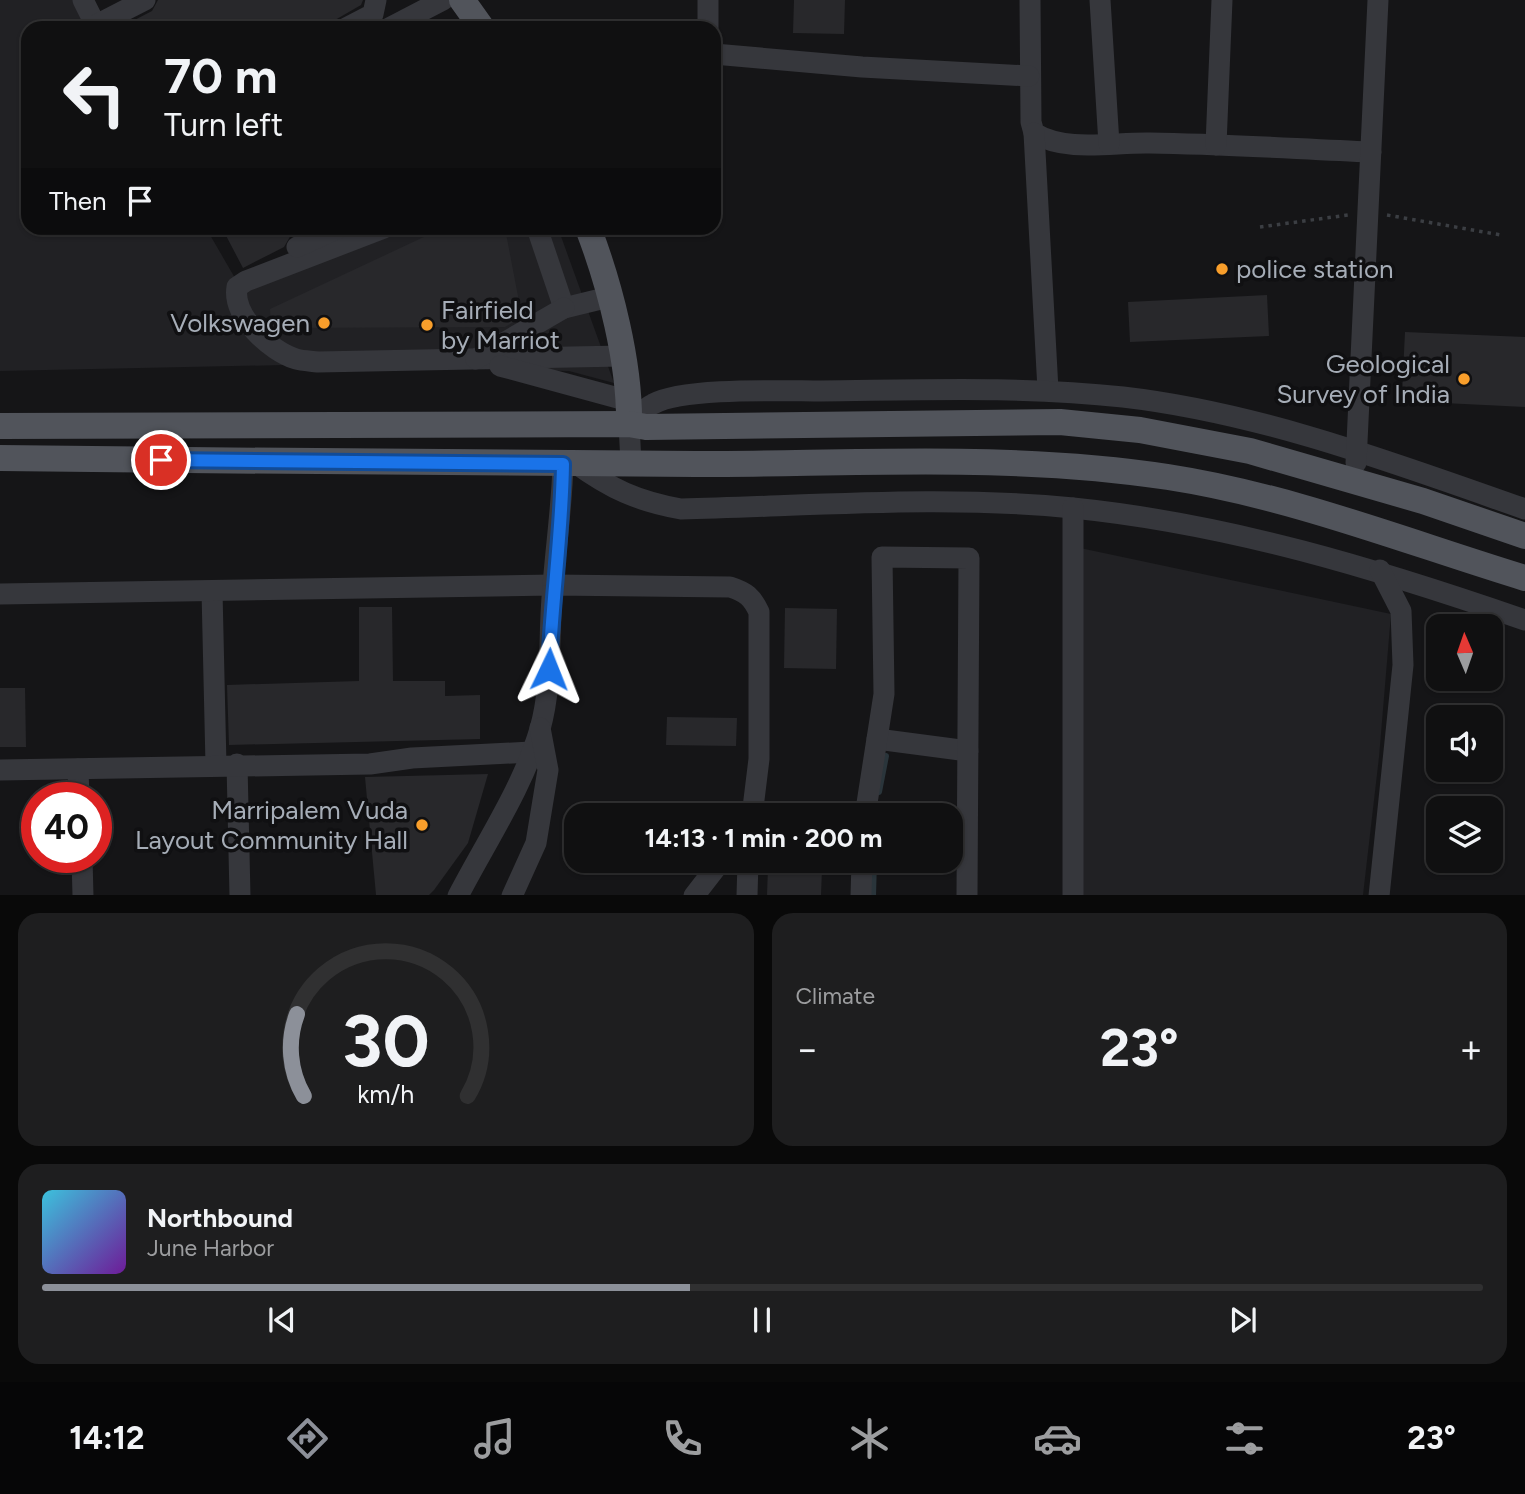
<!DOCTYPE html>
<html lang="en">
<head>
<meta charset="utf-8">
<style>
  body { margin:0; font-family:Figtree,sans-serif; background:#1e1e1f; color:#f1f3f6; height:100vh; display:flex; flex-direction:column; font-size:26px; white-space:nowrap }
  * { box-sizing:border-box; margin:0 }
  p { font-size:23px; color:#9c9d9f }
  .icon { flex:none; width:38px; height:38px; fill:none; stroke:currentColor; stroke-width:2; stroke-linecap:round; stroke-linejoin:round }
  .map { position:relative; height:895px; overflow:hidden }
  .details { display:flex; flex-direction:column; gap:18px; padding:18px; background:#090909; flex:1 }
  .details>* { flex:none }
  .banner { position:absolute; left:21px; top:21px; width:700px; height:214px; border-radius:21px; box-shadow:0 2px 5px #0004,0 0 0 2px #303031; background:#101011; color:#f1f3f6; overflow:hidden }
  .needle { width:46px; rotate:358deg }
  .tools { position:absolute; left:1426px; top:614px; display:grid; gap:14px }
  .tools a { display:grid; place-items:center; width:77px; height:77px; border-radius:14px; background:#101011; box-shadow:0 2px 5px #0004,0 0 0 2px #303031; font-size:35px }
  .speed { position:absolute; left:21px; top:782px; display:flex; gap:14px; font-size:35px; font-weight:700; text-align:center }
  .speed>* { display:grid; place-content:center; width:91px; height:91px; border-radius:50%; background:#101011; box-shadow:0 2px 5px #0004,0 0 0 2px #303031; line-height:1 }
  .speed .limit { border:10px solid #d22; background:#fff; color:#111 }
  .pin { position:absolute; display:grid; place-items:center; width:60px; height:60px; color:#fff; margin:-30px; border:4px solid #fff; border-radius:50%; box-shadow:0 2px 7px #0007 }
  .me { position:absolute; width:77px; margin:-38px; rotate:2deg; stroke-linejoin:round; filter:drop-shadow(0 0 5px #0008) }
  .turn { display:flex; align-items:center; gap:24px; height:147px; padding:0 28px; font-size:32px }
  .turn .icon { width:91px; height:91px; stroke-width:2.5 }
  .turn b { display:block; font-size:49px; line-height:60px }
  .then { display:flex; align-items:center; height:66px; padding:0 28px; background:#0003; gap:14px; font-size:26px }
  .big { font-size:52px; font-weight:700; line-height:1.1 }
  .details .widget { flex:1; display:flex; flex-direction:column; justify-content:center; gap:10px; min-width:0; padding:0 24px; border-radius:21px; background:#1e1e1f }
  .details .dial { align-items:center; gap:0 }
  .dial svg { height:182px; overflow:visible; fill:none; stroke:#303031; stroke-width:7; stroke-linecap:round; text-anchor:middle }
  .dial text { fill:#f1f3f6; stroke:none }
  .song { display:flex; align-items:center; gap:21px }
  .cover { width:84px; height:84px; border-radius:10px; background:linear-gradient(135deg,hsl(190 70% 55%),hsl(280 70% 35%)) }
  .played { height:7px; border-radius:4px; background:linear-gradient(90deg,#8c9099 45%,#303031 45%) }
  .keys { display:flex; justify-content:space-around; direction:ltr }
  .heat { display:flex; justify-content:space-between; align-items:center; font-size:38px; direction:ltr }
  .details .tiles { flex:1; display:grid; gap:18px; grid-template-columns:1fr 1fr }
  .widget:last-child { grid-column:span 2 }
  .trip { position:absolute; left:564px; top:803px; width:399px; height:70px; border-radius:21px; background:#101011; box-shadow:0 2px 5px #0004,0 0 0 2px #303031; font-weight:700; line-height:70px; text-align:center }
  .dock { display:flex; height:112px; justify-content:space-around; align-items:center; background:#060607; color:#9c9d9f }
  .dock .icon { width:49px; height:49px }
  .dock .on { color:#8c9099 }
  .dock b { font-size:32px; color:#f1f3f6 }
  .map>svg:first-child { display:block }
</style>
</head>
<body>
<div class="map">
<svg width="1525" height="896" viewBox="0 0 1525 896">
  <rect width="100%" height="100%" fill="#151517"/>
  <g fill="#212124">
    <path d="M 0,0 L 85,0 L 99,28 L 28,28 L 28,228 L 206,228 L 239,285 L 356,228 L 558,228 L 614,383 L 569,371 L 284,365 L 0,371 Z"/>
    <path d="M 1080,548 L 1391,614 L 1379,757 L 1363,895 L 1082,895 Z"/>
  </g>
  <g fill="none" stroke-linecap="round" stroke-linejoin="round">
    <g stroke="#2a353b" stroke-width="6">
      <path d="M 879,792 L 886,756"/>
      <path d="M 873,896 L 874,861"/>
    </g>
  </g>
  <g fill="#28282b">
    <path d="M 158,0 L 363,0 L 361,5 L 335,20 L 333,28 L 119,28 L 152,11 Z"/>
    <path d="M 794,0 L 845,0 L 844,34 L 793,33 Z"/>
    <path d="M 222,228 L 308,228 L 291,235 L 284,247 L 243,268 Z"/>
    <path d="M 443,228 L 505,228 L 522,317 L 505,327 L 271,328 L 270,309 Z"/>
    <path d="M 1267,295 L 1269,336 L 1130,342 L 1128,302 Z"/>
    <path d="M 1405,332 L 1525,337 L 1525,407 L 1424,402 L 1425,395 L 1402,394 Z"/>
    <path d="M 359,607 L 392,607 L 393,681 L 445,681 L 445,696 L 480,695 L 480,739 L 229,745 L 227,685 L 359,681 Z"/>
    <path d="M 785,608 L 837,609 L 836,669 L 784,668 Z"/>
    <path d="M 0,688 L 25,688 L 26,747 L 0,747 Z"/>
    <path d="M 667,717 L 737,718 L 736,746 L 666,745 Z"/>
    <path d="M 488,774 L 468,843 L 434,890 L 429,895 L 376,895 L 365,777 Z"/>
    <path d="M 768,867 L 822,869 L 821,895 L 767,895 Z"/>
  </g>
  <g fill="none" stroke-linecap="round" stroke-linejoin="round">
    <g stroke="#3b3e43" stroke-width="3.5" stroke-dasharray="3.5 5" stroke-linecap="butt">
      <path d="M 1387,215 L 1501,235"/>
      <path d="M 1260,227 L 1348,215"/>
    </g>
    <g stroke="#36373c" stroke-width="21">
      <path d="M 83,0 L 97,28"/>
      <path d="M 1030,0 L 1031,122 L 1034,133 C 1067,153 1113,142 1150,143 C 1224,144 1297,149 1371,152"/>
      <path d="M 1100,0 L 1109,144"/>
      <path d="M 96,25 L 145,0"/>
      <path d="M 346,28 L 373,14 L 376,0"/>
      <path d="M 389,28 L 443,0"/>
      <path d="M 708,28 L 708,0"/>
      <path d="M 714,54 L 862,67 L 1029,76"/>
      <path d="M 1034,133 L 1048,390"/>
      <path d="M 1216,145 L 1222,0"/>
      <path d="M 384,228 L 246,281 L 237,287 C 232,316 270,351 296,359 C 303,361 311,361 318,362 L 622,356"/>
      <path d="M 537,228 L 564,308 L 609,297"/>
      <path d="M 297,247 L 339,228"/>
      <path d="M 476,359 L 564,308"/>
      <path d="M 500,366 L 629,401"/>
      <path d="M 575,463 C 611,489 637,501 681,509 C 811,506 944,495 1073,508 C 1230,524 1377,569 1525,620"/>
      <path d="M 631,463 L 629,424 C 636,417 644,408 653,404 C 683,387 783,391 821,391 C 922,390 1022,386 1123,397 C 1261,413 1394,463 1525,509"/>
      <path d="M 1356,463 L 1378,0"/>
      <path d="M 212,591 L 216,765"/>
      <path d="M 0,594 L 553,585 L 730,587 C 746,592 752,597 759,612 L 759,759 L 752,816"/>
      <path d="M 877,739 L 968,751"/>
      <path d="M 237,764 L 240,896"/>
      <path d="M 78,769 L 79,798"/>
      <path d="M 0,770 L 370,764 L 412,758 L 531,752"/>
      <path d="M 865,816 L 884,694 L 882,557 L 969,558 L 967,896"/>
      <path d="M 82,858 L 83,896"/>
      <path d="M 458,896 C 486,842 523,787 540,729 C 553,683 548,633 553,586 C 556,545 562,505 563,464"/>
      <path d="M 512,896 L 536,843 L 548,770 L 540,728"/>
      <path d="M 694,896 L 721,861"/>
      <path d="M 747,896 L 748,861"/>
      <path d="M 861,896 L 862,861"/>
      <path d="M 1073,896 L 1073,508"/>
      <path d="M 1379,896 L 1403,665 L 1401,611 L 1380,570"/>
    </g>
    <g stroke="#51545b" stroke-width="26">
      <path d="M 462,0 L 482,28"/>
      <path d="M 588,228 C 610,285 630,363 629,424"/>
      <path d="M 0,426 L 629,424 L 646,427 L 1060,422 L 1140,430 L 1250,451 L 1423,501 L 1525,536"/>
      <path d="M 0,458 C 232,460 464,464 696,464 C 852,464 1013,453 1168,477 C 1291,496 1407,542 1525,578"/>
    </g>
  </g>
  <g fill="none" stroke-linecap="round" stroke-linejoin="round">
    <defs>
      <path id="route" d="M 161,460 L 563,464 C 562,533 552,600 549,669"/>
    </defs>
    <use href="#route" stroke="#114b97" stroke-width="18"/>
    <use href="#route" stroke="#1a73e8" stroke-width="12"/>
  </g>
  <g fill="#f89e2b" stroke="#101012" stroke-width="2.5">
    <circle cx="1222" cy="269" r="7"/>
    <circle cx="324" cy="323" r="7"/>
    <circle cx="427" cy="325" r="7"/>
    <circle cx="1464" cy="379" r="7"/>
    <circle cx="422" cy="825" r="7"/>
  </g>
  <g text-anchor="middle" stroke-width="7" stroke-linejoin="round" paint-order="stroke">
    <g font-size="26" fill="#a6adb7" stroke="#101012" text-anchor="end">
      <text x="1236" y="278" text-anchor="start">police station</text>
      <text x="441" y="319" text-anchor="start">Fairfield<tspan x="441" dy="30">by Marriot</tspan></text>
      <text x="310" y="332">Volkswagen</text>
      <text x="1450" y="373">Geological<tspan x="1450" dy="30">Survey of India</tspan></text>
      <text x="408" y="819">Marripalem Vuda<tspan x="408" dy="30">Layout Community Hall</tspan></text>
    </g>
  </g>
</svg>
<div class="tools">
<a><svg class="needle" viewBox="-14 -14 28 28"><path d="M0-13l5 13h-10z" fill="#e53935"/><path d="M0 13l5-13h-10z" fill="#9c9d9f"/></svg></a>
<a><svg class="icon" aria-label="sound" viewBox="0 0 24 24"><path d="M4 9h4l5-4v14l-5-4H4zM17 9q2 3 0 6"/></svg></a>
<a><svg class="icon" aria-label="layers" viewBox="0 0 24 24"><path d="M12 4l9 5-9 5-9-5zM3 14l9 5 9-5"/></svg></a>
</div>
<div class="speed"><div class="limit">40</div></div>
<div class="pin" style="left:161px;top:460px;background:#d93025"><svg class="icon" aria-label="arrive" viewBox="0 0 24 24"><path d="M6 21V4h12l-3 4 3 4H6"/></svg></div>
<svg class="me" style="left:549px;top:669px" viewBox="-20 -20 40 40"><path d="M0-17L14 15 0 8-14 15z" fill="#1a73e8" stroke="#fff" stroke-width="4"/></svg>
<div class="trip">14:13 · 1 min · 200 m</div>
<div class="banner">
<div class="turn"><svg class="icon" aria-label="left" viewBox="0 0 24 24"><path d="M17 20v-9H6M10 6l-5 5 5 5"/></svg><div><b>70 m</b>Turn left</div></div>
<div class="then">Then<svg class="icon" aria-label="arrive" viewBox="0 0 24 24"><path d="M6 21V4h12l-3 4 3 4H6"/></svg></div>
</div>
</div>
<section class="details">
<div class="tiles">
<div class="widget dial"><svg viewBox="0 0 100 80">
<path d="M14 69A42 42 0 1 1 86 69"/>
<path d="M14 69A42 42 0 0 1 11 33" stroke="#8c9099"/>
<text x="50" y="56" font-size="32" font-weight="700">30</text>
<text x="50" y="72" font-size="11">km/h</text>
</svg></div>
<div class="widget"><p>Climate</p>
<div class="heat"><a>−</a><b class="big">23°</b><a>+</a></div>
</div>
<div class="widget">
<div class="song"><i class="cover"></i><div><b>Northbound</b><p>June Harbor</p></div></div>
<div class="played"></div>
<div class="keys"><svg class="icon" aria-label="previous" viewBox="0 0 24 24"><path d="M18 5L8 12l10 7zM5 5v14"/></svg><svg class="icon" aria-label="pause" viewBox="0 0 24 24"><path d="M8 5v14M16 5v14"/></svg><svg class="icon" aria-label="next" viewBox="0 0 24 24"><path d="M6 5l10 7-10 7zM19 5v14"/></svg></div>
</div>
</div>
</section>
<nav class="dock">
<b>14:12</b>
<svg class="icon on" aria-label="directions" viewBox="0 0 24 24"><path d="M12 3l9 9-9 9-9-9zM9 14v-3h6M13 9l2 2-2 2"/></svg>
<svg class="icon" aria-label="music" viewBox="0 0 24 24"><path d="M9 18V5l10-2v13"/><circle cx="6" cy="18" r="3"/><circle cx="16" cy="16" r="3"/></svg>
<svg class="icon" aria-label="phone" viewBox="0 0 24 24"><path d="M5 4h4l2 5-3 2q2 4 5 5l2-3 5 2v4C11 20 4 13 5 4z"/></svg>
<svg class="icon" aria-label="climate" viewBox="0 0 24 24"><path d="M12 3v18M4 7l16 10M4 17L20 7"/></svg>
<svg class="icon" aria-label="car" viewBox="0 0 24 24"><path d="M5 17H2v-5l4-1 3-4h7l3 4 3 1v5h-3M9 17h6M6 11h13"/><circle cx="7" cy="17" r="2"/><circle cx="17" cy="17" r="2"/></svg>
<svg class="icon" aria-label="filters" viewBox="0 0 24 24"><path d="M4 7h16M4 17h16"/><circle cx="9" cy="7" r="2"/><circle cx="15" cy="17" r="2"/></svg>
<b>23°</b>
</nav>
</body>
</html>
